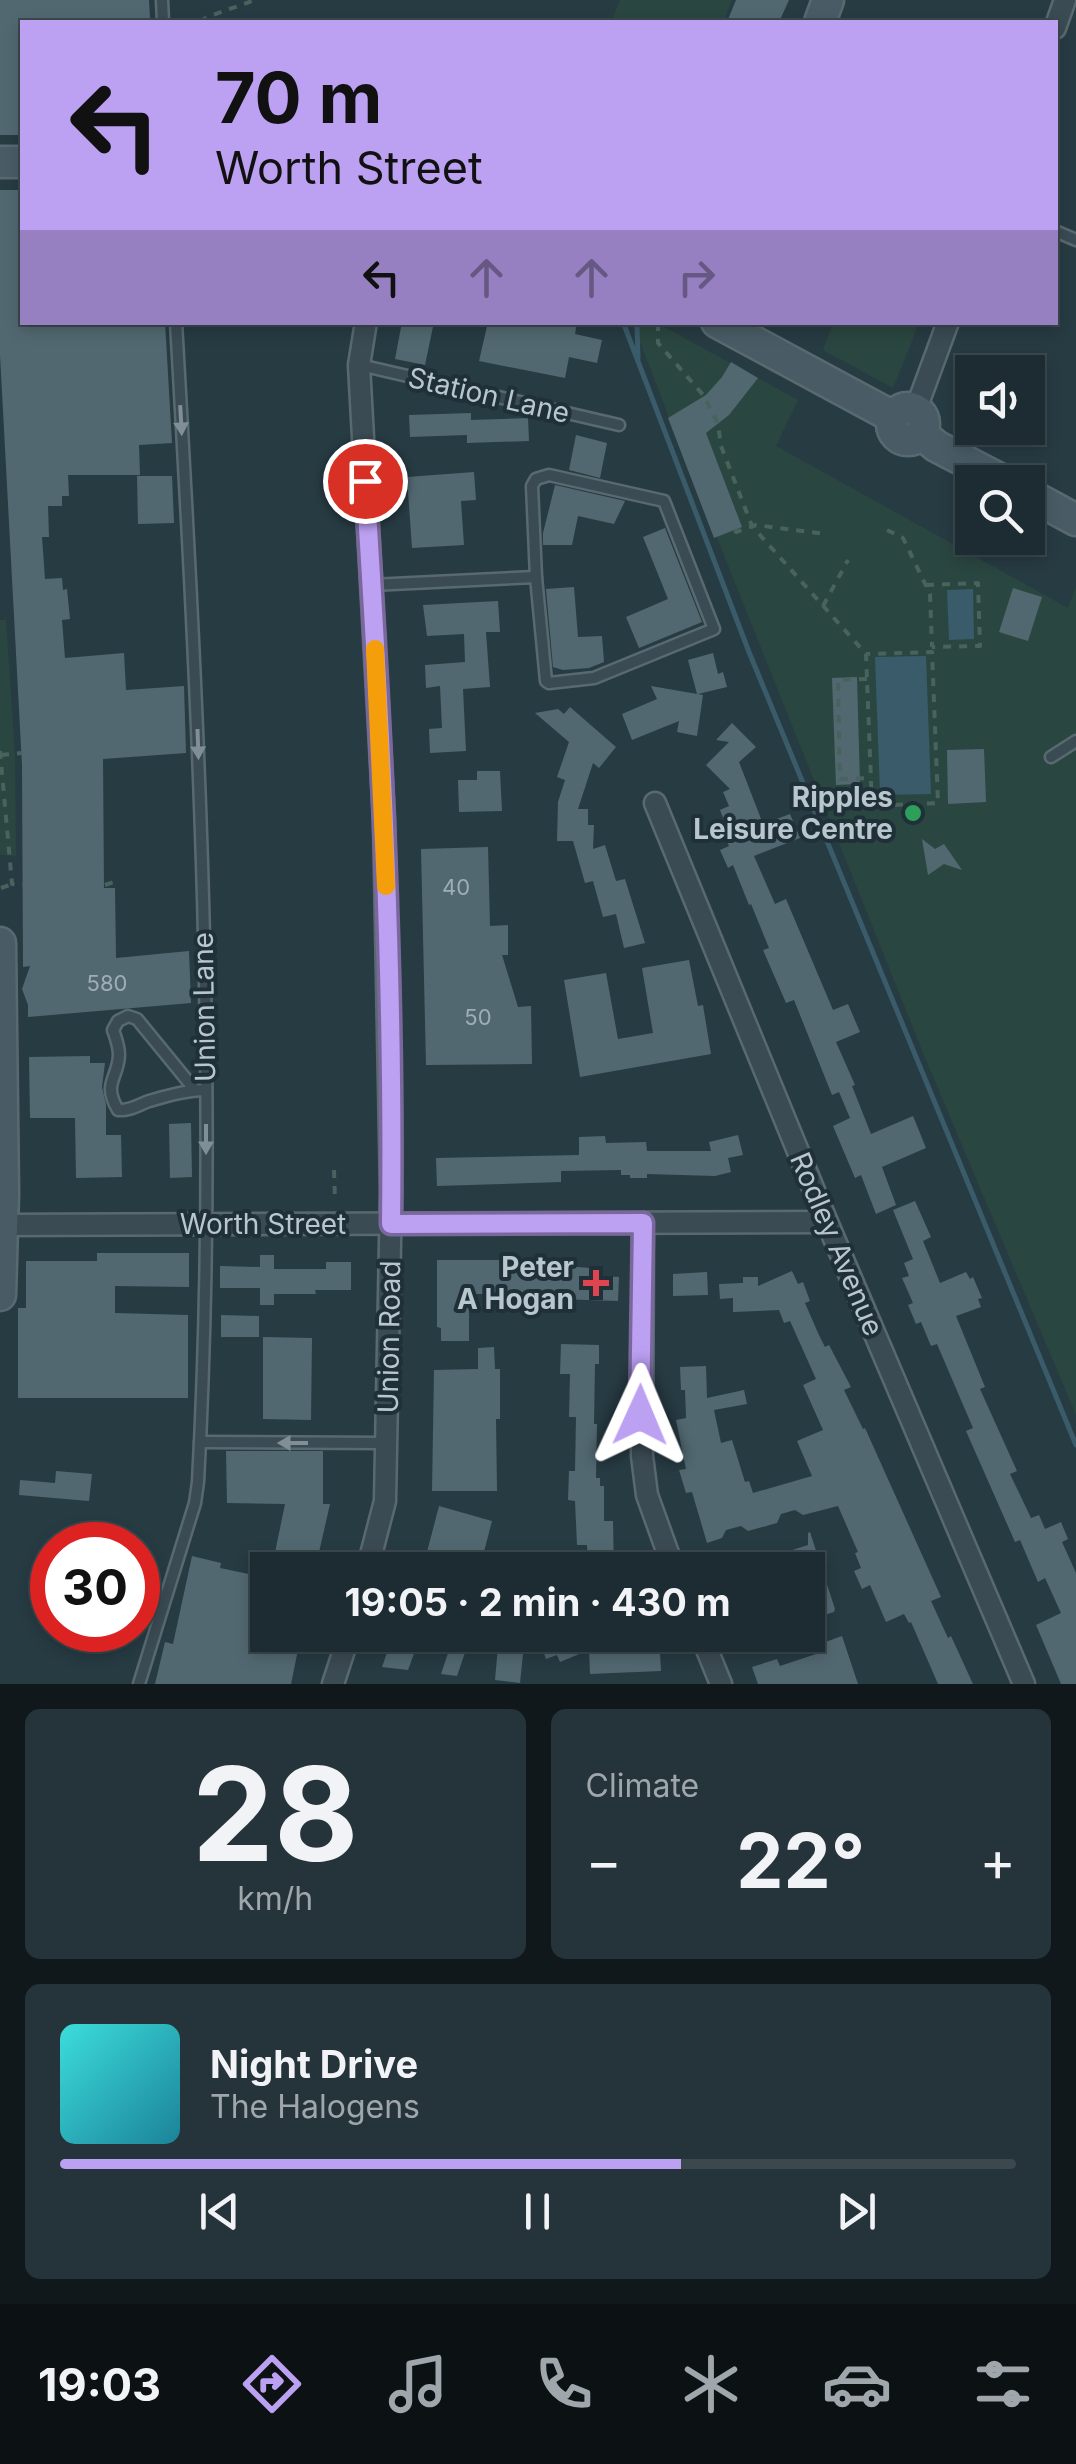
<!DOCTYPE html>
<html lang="en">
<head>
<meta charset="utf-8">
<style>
  body { margin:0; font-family:Inter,sans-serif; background:#25343a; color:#f1f3f6; height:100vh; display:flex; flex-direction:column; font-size:38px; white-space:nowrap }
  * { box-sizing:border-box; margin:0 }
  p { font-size:32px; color:#a0a7ac }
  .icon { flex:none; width:55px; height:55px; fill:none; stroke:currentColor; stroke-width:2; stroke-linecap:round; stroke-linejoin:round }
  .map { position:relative; height:1684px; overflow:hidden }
  .sheet { display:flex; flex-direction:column; gap:25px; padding:25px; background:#10181c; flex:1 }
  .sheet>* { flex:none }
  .hud { position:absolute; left:20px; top:20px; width:1038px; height:305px; border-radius:0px; box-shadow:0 5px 15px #0003,0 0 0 2px #3b484d; background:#bca0f2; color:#111; overflow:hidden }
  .tools { position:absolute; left:955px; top:355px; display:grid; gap:20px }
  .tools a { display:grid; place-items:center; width:90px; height:90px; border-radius:0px; background:#1d2c32; box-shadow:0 5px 15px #0003,0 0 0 2px #3b484d; font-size:50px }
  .speed { position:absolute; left:30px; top:1522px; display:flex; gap:20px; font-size:50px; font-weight:700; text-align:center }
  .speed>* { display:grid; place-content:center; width:130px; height:130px; border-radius:50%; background:#1d2c32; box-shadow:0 5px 15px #0003,0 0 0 2px #3b484d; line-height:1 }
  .speed .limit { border:15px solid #d22; background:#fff; color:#111 }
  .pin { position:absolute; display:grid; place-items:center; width:85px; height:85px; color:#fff; margin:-42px; border:5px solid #fff; border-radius:50%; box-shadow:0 2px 10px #0007 }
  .me { position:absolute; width:110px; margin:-55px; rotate:1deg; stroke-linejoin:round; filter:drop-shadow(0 0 8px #0008) }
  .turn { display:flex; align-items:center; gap:35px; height:210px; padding:0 30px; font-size:45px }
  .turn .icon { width:130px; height:130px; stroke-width:2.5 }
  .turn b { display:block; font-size:70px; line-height:85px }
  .lanes { display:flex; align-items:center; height:95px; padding:0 30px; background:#0003; justify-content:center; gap:50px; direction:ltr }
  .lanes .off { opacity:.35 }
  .big { font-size:75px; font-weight:700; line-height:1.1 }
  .sheet .card { flex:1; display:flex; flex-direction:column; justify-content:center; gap:15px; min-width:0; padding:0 35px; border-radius:15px; background:#25343a }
  .sheet .dial { align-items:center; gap:0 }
  .dial b { font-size:130px; line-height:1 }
  .song { display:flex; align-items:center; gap:30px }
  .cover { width:120px; height:120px; border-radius:15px; background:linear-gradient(135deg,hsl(180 70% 55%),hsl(190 70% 35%)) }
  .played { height:10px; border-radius:5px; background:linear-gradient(90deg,#bca0f2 65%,#3b484d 65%) }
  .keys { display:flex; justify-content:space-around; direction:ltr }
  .heat { display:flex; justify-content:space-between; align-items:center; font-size:55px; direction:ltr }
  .sheet .tiles { flex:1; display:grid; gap:25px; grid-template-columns:1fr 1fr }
  .card:last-child { grid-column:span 2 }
  .trip { position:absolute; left:250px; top:1552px; width:575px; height:100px; border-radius:0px; background:#1d2c32; box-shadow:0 5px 15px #0003,0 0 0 2px #3b484d; font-weight:700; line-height:100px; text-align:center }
  .tab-bar { display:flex; height:160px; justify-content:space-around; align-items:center; background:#0c1214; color:#a0a7ac }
  .tab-bar .icon { width:70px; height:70px }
  .tab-bar .selected { color:#bca0f2 }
  .tab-bar b { font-size:45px; color:#f1f3f6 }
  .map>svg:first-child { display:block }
</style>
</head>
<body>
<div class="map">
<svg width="1076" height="1684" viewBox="0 0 1076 1684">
  <rect width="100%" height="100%" fill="#273b43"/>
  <g fill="#2a4641">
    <path d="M 620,0 L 732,0 L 723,22 L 611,22 Z"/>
    <path d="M 633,323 L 657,323 L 798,400 L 776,446 L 1068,608 L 1076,587 L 1076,1415 L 926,1060 L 668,415 Z"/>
    <path d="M 833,323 L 919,323 L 893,388 L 823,350 Z"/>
    <path d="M 0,620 L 6,620 L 15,754 L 16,856 L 0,855 Z"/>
  </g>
  <g fill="#3a5b6a">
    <path d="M 973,589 L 974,639 L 949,640 L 947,590 Z"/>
    <path d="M 926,656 L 931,794 L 880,795 L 875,657 Z"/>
  </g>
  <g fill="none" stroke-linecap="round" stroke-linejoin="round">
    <g stroke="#3a5b6a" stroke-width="5">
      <path d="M 623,322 L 749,652 L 1076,1445"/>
      <path d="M 637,326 L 638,358"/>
    </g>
  </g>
  <g fill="#526871">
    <path d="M 0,0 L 149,0 L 150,19 L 22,22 L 22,135 L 0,135 Z"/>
    <path d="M 736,0 L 789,0 L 779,22 L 727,22 Z"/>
    <path d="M 0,190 L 22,190 L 22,322 L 165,322 L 172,443 L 139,445 L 140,475 L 68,475 L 69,496 L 62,496 L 62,506 L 48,506 L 49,537 L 42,537 L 45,579 L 62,578 L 63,590 L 67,589 L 70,619 L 62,620 L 65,658 L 124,653 L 126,690 L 184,686 L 186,753 L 103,759 L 104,888 L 115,888 L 116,958 L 189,951 L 191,1003 L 28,1017 L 28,1005 L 22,989 L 30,966 L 23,967 L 22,765 L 0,355 Z"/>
    <path d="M 402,322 L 434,322 L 425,365 L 395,359 Z"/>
    <path d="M 488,322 L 577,322 L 575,334 L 602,340 L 597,363 L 569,357 L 565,378 L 479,361 Z"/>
    <path d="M 731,362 L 758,378 L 729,415 L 706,433 L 742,527 L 714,538 L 668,418 L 706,395 L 722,377 Z"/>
    <path d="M 471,413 L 471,420 L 528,418 L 529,441 L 467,443 L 467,435 L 410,437 L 409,415 Z"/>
    <path d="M 576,435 L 607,443 L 600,478 L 569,470 Z"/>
    <path d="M 474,472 L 476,500 L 461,501 L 464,545 L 412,548 L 407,477 Z"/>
    <path d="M 137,476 L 172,476 L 174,523 L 138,524 Z"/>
    <path d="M 555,485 L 625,501 L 614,524 L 578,516 L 572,545 L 543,545 L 543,533 Z"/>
    <path d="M 665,528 L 702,622 L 639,648 L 626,617 L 668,599 L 643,537 Z"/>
    <path d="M 574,587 L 578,637 L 602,636 L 604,662 L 589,668 L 563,670 L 553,667 L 546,589 Z"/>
    <path d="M 1013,588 L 1042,597 L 1028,641 L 999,632 Z"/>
    <path d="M 498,601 L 500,632 L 486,632 L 490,687 L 463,689 L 466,751 L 430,753 L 429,729 L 442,728 L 440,686 L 426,688 L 425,665 L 465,662 L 464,634 L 427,636 L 423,605 Z"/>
    <path d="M 713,653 L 718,674 L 723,672 L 727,687 L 698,694 L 703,695 L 697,736 L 677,732 L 679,721 L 632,740 L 622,714 L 657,699 L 651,686 L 697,694 L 688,660 Z"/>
    <path d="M 857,677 L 860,784 L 836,785 L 832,678 Z"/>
    <path d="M 570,707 L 616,747 L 599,768 L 593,763 L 578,809 L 588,809 L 588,825 L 594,825 L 593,849 L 605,845 L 616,881 L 625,879 L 645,943 L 624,948 L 616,914 L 603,917 L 593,881 L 585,883 L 573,841 L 557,841 L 558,802 L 565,780 L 557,777 L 569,742 L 535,713 L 558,709 L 564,714 Z"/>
    <path d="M 732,723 L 756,747 L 739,762 L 763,824 L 790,814 L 800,838 L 754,856 L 775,904 L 786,899 L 833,1010 L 848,1004 L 860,1032 L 836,1042 L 855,1085 L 852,1086 L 871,1134 L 913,1116 L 926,1148 L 882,1167 L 896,1205 L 876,1214 L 861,1175 L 855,1178 L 833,1126 L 850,1118 L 839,1092 L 832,1095 L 794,1000 L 786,1003 L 763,950 L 769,948 L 751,904 L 749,905 L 733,865 L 728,868 L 720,850 L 729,846 L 725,836 L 729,834 L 720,810 L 729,806 L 723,792 L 730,789 L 706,765 L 729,742 L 716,740 Z"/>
    <path d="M 984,749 L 986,802 L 948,804 L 947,750 Z"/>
    <path d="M 477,771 L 500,771 L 502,811 L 459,812 L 458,780 L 477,780 Z"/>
    <path d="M 922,839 L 935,849 L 944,844 L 962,870 L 944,864 L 928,875 Z"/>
    <path d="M 488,847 L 490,926 L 508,925 L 508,955 L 502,955 L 518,1007 L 531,1006 L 532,1064 L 426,1065 L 421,849 Z"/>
    <path d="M 689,960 L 698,1006 L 703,1005 L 711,1054 L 580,1077 L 564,980 L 606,973 L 618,1039 L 653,1033 L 642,968 Z"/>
    <path d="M 90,1056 L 90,1063 L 105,1063 L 102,1087 L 106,1105 L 106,1135 L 121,1135 L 122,1177 L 76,1178 L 75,1118 L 30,1118 L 29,1057 Z"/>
    <path d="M 191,1123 L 192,1177 L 170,1178 L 169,1124 Z"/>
    <path d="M 738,1135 L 743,1155 L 728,1158 L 731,1172 L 715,1176 L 647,1174 L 647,1178 L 630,1178 L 630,1175 L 621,1175 L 621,1170 L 561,1171 L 561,1182 L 437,1186 L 436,1158 L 579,1155 L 579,1137 L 605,1136 L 606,1143 L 646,1142 L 647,1151 L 711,1151 L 709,1142 Z"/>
    <path d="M 915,1201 L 931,1237 L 923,1241 L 940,1283 L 966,1272 L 970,1279 L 973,1277 L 982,1298 L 978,1299 L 981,1307 L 956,1316 L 985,1387 L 980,1389 L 1017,1471 L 1010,1474 L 1031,1518 L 1039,1515 L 1045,1529 L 1061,1522 L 1068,1539 L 1062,1542 L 1076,1573 L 1076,1684 L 1061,1684 L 1036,1625 L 1061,1613 L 1045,1578 L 1038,1582 L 1020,1540 L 1015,1542 L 966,1431 L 973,1428 L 937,1344 L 931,1346 L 921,1322 L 916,1324 L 908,1305 L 913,1303 L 902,1278 L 909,1276 L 904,1263 L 913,1259 L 893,1210 Z"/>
    <path d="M 97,1253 L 189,1253 L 189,1287 L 115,1286 L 115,1313 L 188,1315 L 188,1398 L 18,1398 L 18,1308 L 26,1308 L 26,1261 L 97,1261 Z"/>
    <path d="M 260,1255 L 274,1255 L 274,1269 L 326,1269 L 326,1262 L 351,1262 L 351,1290 L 315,1290 L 316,1294 L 274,1294 L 274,1305 L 260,1305 L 260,1288 L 220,1288 L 220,1266 L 260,1267 Z"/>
    <path d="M 437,1260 L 514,1260 L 514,1272 L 552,1273 L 552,1265 L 603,1269 L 603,1276 L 619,1277 L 618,1301 L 526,1298 L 527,1294 L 469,1294 L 469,1341 L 441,1341 L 441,1328 L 437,1327 Z"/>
    <path d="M 792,1271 L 798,1284 L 803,1282 L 810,1301 L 805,1303 L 818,1333 L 825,1347 L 829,1345 L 851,1387 L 844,1390 L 863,1429 L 865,1428 L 941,1597 L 931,1601 L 948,1638 L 951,1636 L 973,1684 L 938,1684 L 911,1622 L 909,1623 L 904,1614 L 886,1622 L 870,1585 L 862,1589 L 854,1571 L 861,1568 L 855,1553 L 858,1552 L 838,1506 L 803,1515 L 795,1510 L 781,1514 L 777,1523 L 748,1531 L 741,1526 L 726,1530 L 722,1538 L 707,1543 L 692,1492 L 686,1493 L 679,1470 L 686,1469 L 676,1420 L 686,1418 L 685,1390 L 681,1390 L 680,1367 L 706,1366 L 707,1398 L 744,1390 L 747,1404 L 714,1410 L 721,1443 L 732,1440 L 745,1482 L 749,1481 L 753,1493 L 812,1476 L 797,1441 L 823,1430 L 803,1385 L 816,1379 L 790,1321 L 784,1323 L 779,1310 L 733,1312 L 733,1298 L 720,1299 L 719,1284 L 743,1283 L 743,1277 L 758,1277 L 758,1286 Z"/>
    <path d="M 707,1272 L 708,1295 L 673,1296 L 673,1274 Z"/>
    <path d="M 221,1315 L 259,1316 L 259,1337 L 221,1337 Z"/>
    <path d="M 263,1337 L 312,1338 L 311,1420 L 263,1419 Z"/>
    <path d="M 561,1344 L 599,1345 L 599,1364 L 595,1364 L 594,1424 L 597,1424 L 596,1478 L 600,1478 L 600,1486 L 604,1486 L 604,1521 L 613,1521 L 614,1570 L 588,1570 L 587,1545 L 577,1545 L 575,1501 L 568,1500 L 569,1471 L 575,1471 L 576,1417 L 569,1417 L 570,1374 L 560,1374 Z"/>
    <path d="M 494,1347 L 495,1369 L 500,1369 L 500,1419 L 496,1419 L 497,1491 L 432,1491 L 434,1370 L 478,1369 L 478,1348 Z"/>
    <path d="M 226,1451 L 323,1451 L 323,1504 L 330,1504 L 315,1570 L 285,1570 L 272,1567 L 285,1504 L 227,1503 Z"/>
    <path d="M 56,1471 L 92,1474 L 89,1501 L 19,1495 L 20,1480 L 55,1483 Z"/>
    <path d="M 439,1506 L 492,1521 L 480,1567 L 427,1552 Z"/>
    <path d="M 810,1532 L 835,1609 L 834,1612 L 808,1620 L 808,1570 L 792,1570 L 786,1552 L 808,1545 L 808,1533 Z"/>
    <path d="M 192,1556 L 221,1563 L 220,1568 L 268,1578 L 268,1635 L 301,1635 L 291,1684 L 155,1684 L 165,1642 L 173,1644 Z"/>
    <path d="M 393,1635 L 421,1635 L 408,1670 L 382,1667 Z"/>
    <path d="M 454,1635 L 471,1635 L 457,1676 L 441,1674 Z"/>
    <path d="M 499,1635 L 525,1635 L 520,1683 L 495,1680 Z"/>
    <path d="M 537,1635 L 659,1635 L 661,1671 L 590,1674 L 589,1650 L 560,1662 L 557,1655 L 546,1659 Z"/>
    <path d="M 842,1636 L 858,1684 L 758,1684 L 752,1667 L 777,1659 L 780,1666 L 819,1653 L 817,1645 Z"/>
  </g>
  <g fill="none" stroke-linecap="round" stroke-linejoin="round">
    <defs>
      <g id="lane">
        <path d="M 162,0 L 163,22"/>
        <path d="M 1055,231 L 1076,240"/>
        <path d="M 360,365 L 619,425"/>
        <path d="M 549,475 L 664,501 L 714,629 L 594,678 L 549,683 L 546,681 L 536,577 L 532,486 L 536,479 Z"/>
        <path d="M 372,585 L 536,577"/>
        <path d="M 1051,757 L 1076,741"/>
        <path d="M 195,1090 L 137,1019 L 128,1016 L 118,1021 L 113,1030 C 116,1038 119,1046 119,1055 C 118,1079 102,1083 118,1110 C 130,1111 138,1105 149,1101 C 167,1096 187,1090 206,1090"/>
        <path d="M 200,1442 L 386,1443"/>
        <path d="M 139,1684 L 195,1503 L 198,1482 C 219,1096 198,708 176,322"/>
      </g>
      <g id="street">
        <path d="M 1055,28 L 1065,0"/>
        <path d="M 366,322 L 359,365 L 384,819 L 391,1192 L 385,1501 L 367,1570"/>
        <path d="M 916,409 L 948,322"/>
        <path d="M 655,803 L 827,1222 L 1024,1684"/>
        <path d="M 643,1223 L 642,1456 L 647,1495 L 674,1570"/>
        <path d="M 0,1225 L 827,1222"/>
        <path d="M 701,1635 L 721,1684"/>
        <path d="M 333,1684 L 349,1635"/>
      </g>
      <g id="secondary">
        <path d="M 820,22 L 828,0"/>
        <path d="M 0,162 L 22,162"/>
        <path d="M 717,322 L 893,417"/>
        <circle cx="908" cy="424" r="16"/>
        <path d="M 921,433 L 936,446 L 1005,482"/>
        <path d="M 1028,494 L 1076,520"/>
        <path d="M 0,943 L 3,1194 L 0,1295"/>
      </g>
    </defs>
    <use href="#lane" stroke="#596970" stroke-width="15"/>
    <use href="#street" stroke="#596970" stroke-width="25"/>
    <use href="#secondary" stroke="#596970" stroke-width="35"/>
    <g stroke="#49625e" stroke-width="4" stroke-dasharray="8 8" stroke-linecap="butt">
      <path d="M 200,22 L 207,17 L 255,0"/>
      <path d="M 658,323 L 658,343 L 704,396 L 718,424 L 721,446 L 752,526 L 866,654 L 872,806 L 938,803 L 932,652 L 866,654"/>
      <path d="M 735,530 L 736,532 L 756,525 L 825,534"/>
      <path d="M 887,530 L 903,538 L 930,594 L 932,647"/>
      <path d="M 926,585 L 978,583 L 980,646 L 932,647"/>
      <path d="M 823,606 L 848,560"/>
      <path d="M 867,679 L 838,680 L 840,779 L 871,778"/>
      <path d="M 0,751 L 12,884 L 23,885"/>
      <path d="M 1,755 L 22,753"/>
      <path d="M 105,885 L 120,880"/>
      <path d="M 1,888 L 12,884"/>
      <path d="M 334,1170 L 335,1199"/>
    </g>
    <use href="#lane" stroke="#3b4b53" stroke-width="10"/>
    <use href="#street" stroke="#3b4b53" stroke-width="20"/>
    <use href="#secondary" stroke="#495c66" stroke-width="30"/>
  </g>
  <defs><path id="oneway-solid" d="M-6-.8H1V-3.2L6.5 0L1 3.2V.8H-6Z" transform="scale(2.5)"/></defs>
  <g fill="#808f96">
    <use href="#oneway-solid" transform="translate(181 420) rotate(87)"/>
    <use href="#oneway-solid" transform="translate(198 744) rotate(88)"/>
    <use href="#oneway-solid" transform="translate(206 1139) rotate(90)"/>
    <use href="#oneway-solid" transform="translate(293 1443) rotate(180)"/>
  </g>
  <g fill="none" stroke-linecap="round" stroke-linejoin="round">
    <defs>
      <path id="route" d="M 365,481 C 381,728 394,976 391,1224 L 643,1223 L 640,1415"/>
    </defs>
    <use href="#route" stroke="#7a689d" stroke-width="25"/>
    <use href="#route" stroke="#bca0f2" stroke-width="18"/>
    <path stroke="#f59e0b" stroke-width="18" d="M 375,649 L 386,886"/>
  </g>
  <circle fill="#2e9e5b" stroke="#203038" stroke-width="4" cx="913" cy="813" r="10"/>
  <path fill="#e0444e" stroke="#203038" stroke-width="4" d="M591 1268h10v10h10v10h-10v10h-10v-10h-10v-10h10z"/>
  <g text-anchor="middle" stroke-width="8" stroke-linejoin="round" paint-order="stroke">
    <g font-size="22" fill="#9eaeb6">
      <text x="456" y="895">40</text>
      <text x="107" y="991">580</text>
      <text x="478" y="1025">50</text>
    </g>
    <g font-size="28" fill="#b8c6cd" stroke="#203038">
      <text transform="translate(489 395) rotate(13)" y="10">Station Lane</text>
      <text transform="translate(204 1007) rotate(-91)" y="10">Union Lane</text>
      <text x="263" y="1234">Worth Street</text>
      <text transform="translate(837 1244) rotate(67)" y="10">Rodley Avenue</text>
      <text transform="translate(389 1337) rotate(-89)" y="10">Union Road</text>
    </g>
    <g font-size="28" font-weight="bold" fill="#b8c6cd" stroke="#203038" text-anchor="end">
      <text x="893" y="807">Ripples<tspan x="893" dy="32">Leisure Centre</tspan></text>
      <text x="574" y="1277">Peter<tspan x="574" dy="32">A Hogan</tspan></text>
    </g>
  </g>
</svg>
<div class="tools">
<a><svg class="icon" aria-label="sound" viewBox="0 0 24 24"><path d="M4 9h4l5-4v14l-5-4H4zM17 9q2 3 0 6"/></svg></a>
<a><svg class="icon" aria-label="search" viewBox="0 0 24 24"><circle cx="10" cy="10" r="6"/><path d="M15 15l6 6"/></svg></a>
</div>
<div class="speed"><div class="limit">30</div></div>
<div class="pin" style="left:365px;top:481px;background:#d93025"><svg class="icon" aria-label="arrive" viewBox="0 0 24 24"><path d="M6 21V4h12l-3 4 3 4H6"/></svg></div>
<svg class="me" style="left:640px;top:1415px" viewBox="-20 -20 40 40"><path d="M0-17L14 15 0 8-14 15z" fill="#bca0f2" stroke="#fff" stroke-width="4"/></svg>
<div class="trip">19:05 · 2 min · 430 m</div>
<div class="hud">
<div class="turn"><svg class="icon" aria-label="left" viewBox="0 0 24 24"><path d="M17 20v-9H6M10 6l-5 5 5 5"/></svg><div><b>70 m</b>Worth Street</div></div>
<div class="lanes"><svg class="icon" aria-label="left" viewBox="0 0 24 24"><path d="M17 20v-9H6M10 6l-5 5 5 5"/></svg><svg class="icon off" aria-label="ahead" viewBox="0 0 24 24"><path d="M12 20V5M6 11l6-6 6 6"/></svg><svg class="icon off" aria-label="ahead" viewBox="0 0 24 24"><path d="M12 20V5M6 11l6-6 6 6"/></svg><svg class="icon off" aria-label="right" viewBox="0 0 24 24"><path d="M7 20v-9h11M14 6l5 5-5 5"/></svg></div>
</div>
</div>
<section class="sheet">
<div class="tiles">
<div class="card dial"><b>28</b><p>km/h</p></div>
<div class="card"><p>Climate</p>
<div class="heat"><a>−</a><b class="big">22°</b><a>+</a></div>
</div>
<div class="card">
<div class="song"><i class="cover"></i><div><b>Night Drive</b><p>The Halogens</p></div></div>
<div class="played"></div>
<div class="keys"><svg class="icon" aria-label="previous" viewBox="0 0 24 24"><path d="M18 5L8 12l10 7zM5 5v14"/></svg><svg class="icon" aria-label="pause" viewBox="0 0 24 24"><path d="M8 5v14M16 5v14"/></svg><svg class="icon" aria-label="next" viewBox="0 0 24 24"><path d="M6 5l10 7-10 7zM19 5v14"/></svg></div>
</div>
</div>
</section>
<nav class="tab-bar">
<b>19:03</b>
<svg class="icon selected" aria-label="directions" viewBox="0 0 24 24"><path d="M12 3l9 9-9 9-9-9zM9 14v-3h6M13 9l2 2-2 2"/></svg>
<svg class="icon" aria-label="music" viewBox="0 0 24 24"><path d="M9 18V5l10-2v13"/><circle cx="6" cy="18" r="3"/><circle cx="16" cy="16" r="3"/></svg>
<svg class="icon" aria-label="phone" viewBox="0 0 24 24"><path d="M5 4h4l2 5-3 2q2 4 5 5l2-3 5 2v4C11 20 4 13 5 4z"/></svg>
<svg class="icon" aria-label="climate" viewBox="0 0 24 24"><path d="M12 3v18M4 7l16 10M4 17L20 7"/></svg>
<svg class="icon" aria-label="car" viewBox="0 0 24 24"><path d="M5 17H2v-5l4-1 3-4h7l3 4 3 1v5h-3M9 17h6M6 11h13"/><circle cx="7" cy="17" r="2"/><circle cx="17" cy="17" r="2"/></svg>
<svg class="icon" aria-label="filters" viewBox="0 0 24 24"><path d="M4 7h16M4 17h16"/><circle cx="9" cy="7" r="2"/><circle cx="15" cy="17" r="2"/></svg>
</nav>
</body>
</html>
